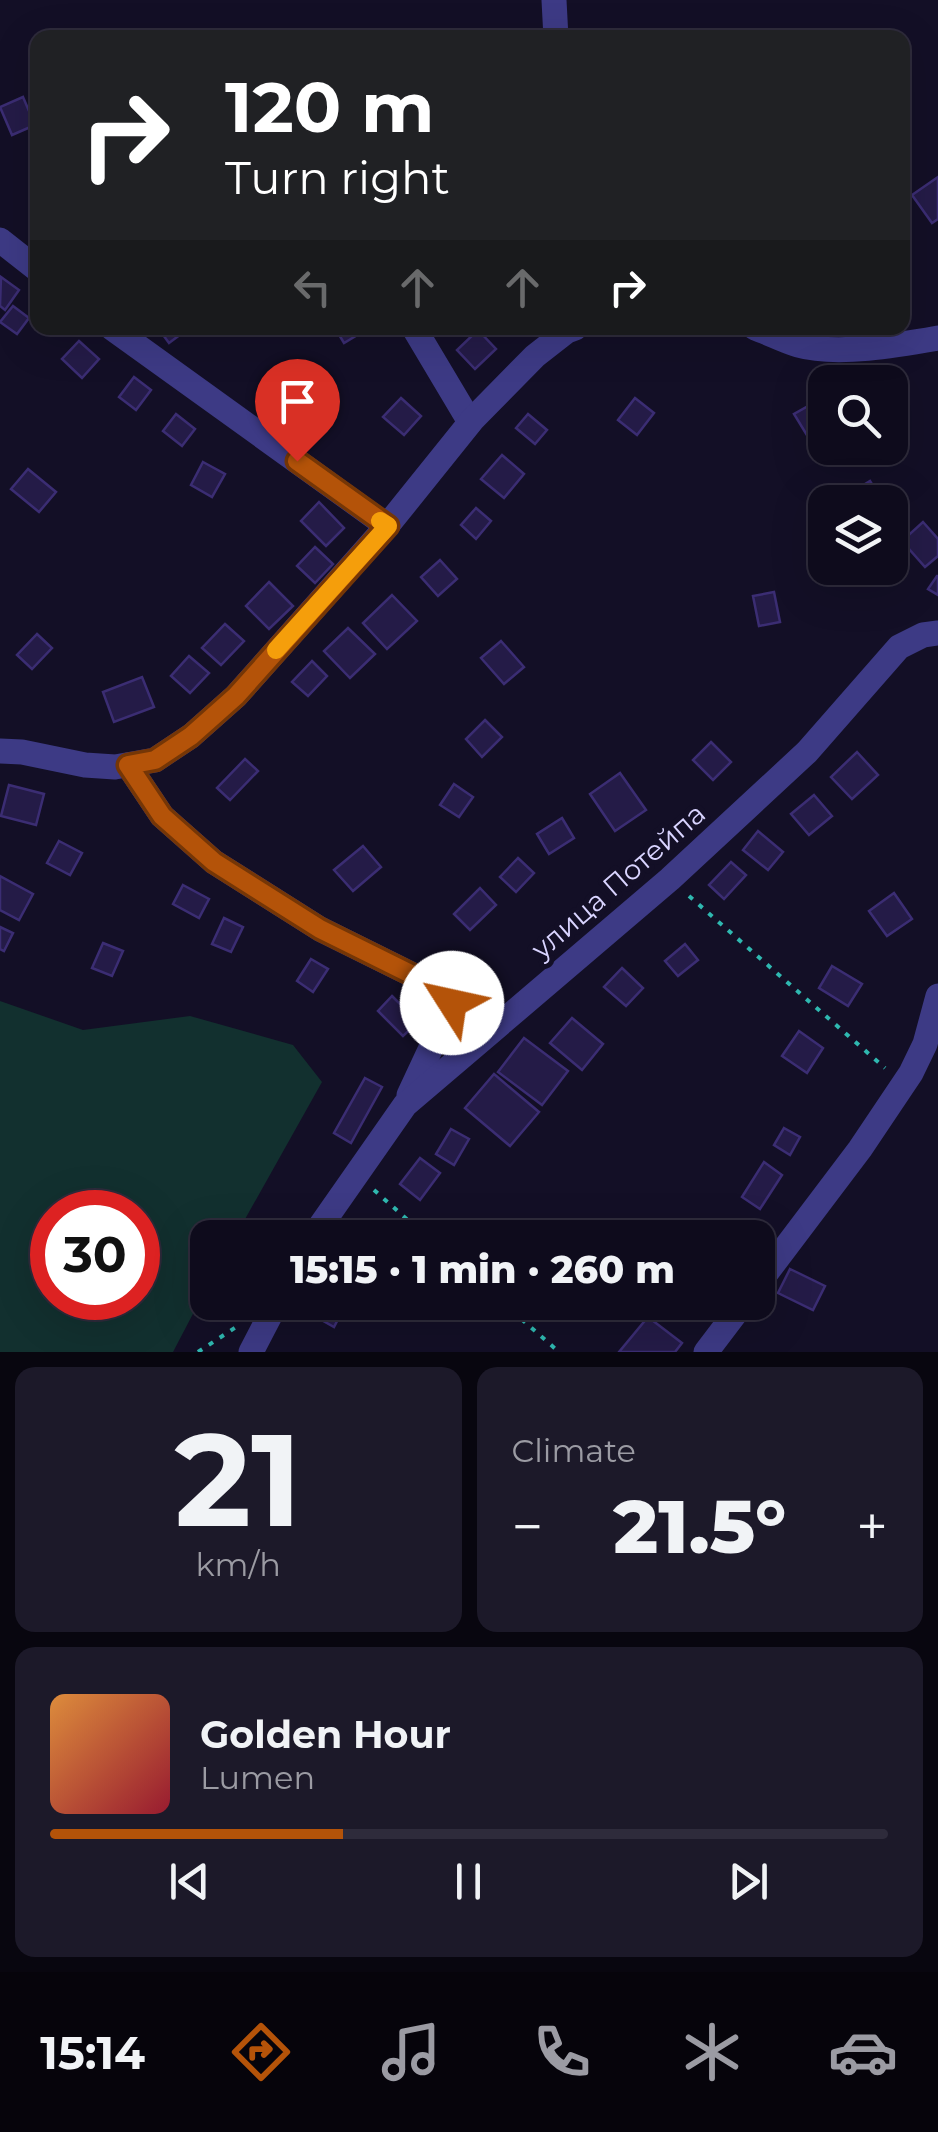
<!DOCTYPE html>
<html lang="en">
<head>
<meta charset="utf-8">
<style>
  body { margin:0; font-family:Montserrat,sans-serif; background:#1c1929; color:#f1f3f6; height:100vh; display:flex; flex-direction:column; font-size:38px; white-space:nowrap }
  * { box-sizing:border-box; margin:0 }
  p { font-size:32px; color:#9b9ba3 }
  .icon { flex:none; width:55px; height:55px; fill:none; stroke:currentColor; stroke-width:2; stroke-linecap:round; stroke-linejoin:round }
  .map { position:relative; height:1352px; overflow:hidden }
  .sheet { display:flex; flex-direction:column; gap:15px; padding:15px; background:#08060f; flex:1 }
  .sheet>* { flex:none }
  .guide { position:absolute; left:30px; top:30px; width:880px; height:305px; border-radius:20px; box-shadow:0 10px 40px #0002,0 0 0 2px #2e2b3b; background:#202124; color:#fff; overflow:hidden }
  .fabs { position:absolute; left:808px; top:365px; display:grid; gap:20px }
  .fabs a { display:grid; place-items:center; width:100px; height:100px; border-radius:20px; background:#0e0b1c; box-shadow:0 10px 40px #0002,0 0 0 2px #2e2b3b; font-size:50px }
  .speed { position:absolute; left:30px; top:1190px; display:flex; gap:20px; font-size:50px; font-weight:700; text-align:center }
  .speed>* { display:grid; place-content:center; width:130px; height:130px; border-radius:50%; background:#0e0b1c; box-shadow:0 10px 40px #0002,0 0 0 2px #2e2b3b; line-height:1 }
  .speed .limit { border:15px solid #d22; background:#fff; color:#111 }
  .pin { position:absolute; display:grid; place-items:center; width:85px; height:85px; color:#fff; margin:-102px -42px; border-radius:50% 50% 50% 0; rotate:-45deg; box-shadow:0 0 10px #0007 }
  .pin .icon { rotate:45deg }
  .me { position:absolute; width:110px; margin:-55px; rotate:305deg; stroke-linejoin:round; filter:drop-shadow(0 0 8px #0008) }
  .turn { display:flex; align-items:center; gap:35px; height:210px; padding:0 30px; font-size:45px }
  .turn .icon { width:130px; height:130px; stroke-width:2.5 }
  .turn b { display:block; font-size:70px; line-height:85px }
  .lanes { display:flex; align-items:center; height:95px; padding:0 30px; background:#0003; justify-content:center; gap:50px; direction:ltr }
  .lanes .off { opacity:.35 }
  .big { font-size:75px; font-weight:800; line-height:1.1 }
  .sheet .widget { flex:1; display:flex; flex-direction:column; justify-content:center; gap:15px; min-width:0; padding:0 35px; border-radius:20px; background:#1c1929 }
  .sheet .dial { align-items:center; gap:0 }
  .dial b { font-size:130px; line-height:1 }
  .song { display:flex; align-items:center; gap:30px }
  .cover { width:120px; height:120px; border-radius:15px; background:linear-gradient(135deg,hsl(30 70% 55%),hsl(350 70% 35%)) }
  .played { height:10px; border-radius:5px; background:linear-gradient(90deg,#b45309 35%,#2e2b3b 35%) }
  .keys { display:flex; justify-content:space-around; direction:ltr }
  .heat { display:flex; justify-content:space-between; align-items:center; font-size:55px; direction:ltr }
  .sheet .tiles { flex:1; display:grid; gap:15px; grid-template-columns:1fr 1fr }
  .widget:last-child { grid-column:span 2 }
  .trip { position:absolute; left:190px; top:1220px; width:585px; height:100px; border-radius:20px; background:#0e0b1c; box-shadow:0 10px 40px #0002,0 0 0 2px #2e2b3b; font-weight:800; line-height:100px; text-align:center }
  .tabs { display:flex; height:160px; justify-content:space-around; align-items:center; background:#06040b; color:#9b9ba3 }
  .tabs .icon { width:70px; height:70px }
  .tabs .current { color:#b45309 }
  .tabs b { font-size:45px; color:#f1f3f6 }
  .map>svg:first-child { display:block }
</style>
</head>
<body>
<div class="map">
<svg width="938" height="1352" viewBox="0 0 938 1352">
  <rect width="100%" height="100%" fill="#130f26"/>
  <path fill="#12302f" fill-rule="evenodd" d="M 0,1001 L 83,1030 L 190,1016 L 293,1045 L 322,1082 L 235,1237 L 208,1238 L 207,1287 L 173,1352 L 0,1352 ZM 52,1212 L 138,1212 L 138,1298 L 52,1298 Z"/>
  <g fill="#241b47" stroke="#3b2d73" stroke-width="2.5">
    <path d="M 23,97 L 35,125 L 12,135 L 0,107 Z"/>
    <path d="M 938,177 L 938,219 L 932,223 L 912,195 Z"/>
    <path d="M 1,277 L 19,290 L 5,310 L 0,306 Z"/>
    <path d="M 13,306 L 29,318 L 17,334 L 0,322 Z"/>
    <path d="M 158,328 L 182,328 L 185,331 L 169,343 Z"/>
    <path d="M 335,328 L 369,328 L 344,343 Z"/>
    <path d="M 478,330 L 496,349 L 475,369 L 457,350 Z"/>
    <path d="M 79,341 L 99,359 L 82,378 L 62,359 Z"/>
    <path d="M 134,377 L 151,390 L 136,410 L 119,397 Z"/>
    <path d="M 401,398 L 421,416 L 404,435 L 383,417 Z"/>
    <path d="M 635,398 L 654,413 L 637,435 L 618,420 Z"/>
    <path d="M 819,400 L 825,410 L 825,444 L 816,450 L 794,414 Z"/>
    <path d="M 176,414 L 195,429 L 182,446 L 163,431 Z"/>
    <path d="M 528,414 L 547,430 L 535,444 L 516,428 Z"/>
    <path d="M 502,455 L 524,474 L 504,498 L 481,479 Z"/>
    <path d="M 203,462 L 225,474 L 212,497 L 191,485 Z"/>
    <path d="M 28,469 L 56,492 L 39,512 L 11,489 Z"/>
    <path d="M 870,481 L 883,502 L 847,502 L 844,497 Z"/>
    <path d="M 319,502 L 344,528 L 326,546 L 301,521 Z"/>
    <path d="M 476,508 L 491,521 L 476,539 L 461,525 Z"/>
    <path d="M 923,522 L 938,539 L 938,556 L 925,567 L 902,541 Z"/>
    <path d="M 315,547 L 333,564 L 315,583 L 297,566 Z"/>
    <path d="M 440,560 L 457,579 L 438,596 L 421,577 Z"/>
    <path d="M 937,576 L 938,576 L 938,595 L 928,589 Z"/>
    <path d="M 269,582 L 293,606 L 269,629 L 246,606 Z"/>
    <path d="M 774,592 L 780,622 L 759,626 L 753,596 Z"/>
    <path d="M 392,595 L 417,621 L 387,649 L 363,623 Z"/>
    <path d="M 225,624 L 244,641 L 221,665 L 202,648 Z"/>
    <path d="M 348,628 L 375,654 L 350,678 L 324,651 Z"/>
    <path d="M 37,634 L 52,648 L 32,669 L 17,655 Z"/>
    <path d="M 501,641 L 524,667 L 504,684 L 481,658 Z"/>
    <path d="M 189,656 L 209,673 L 190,693 L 171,676 Z"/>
    <path d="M 312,661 L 327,676 L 308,696 L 292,682 Z"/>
    <path d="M 142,677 L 154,707 L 114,722 L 103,692 Z"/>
    <path d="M 485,720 L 502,737 L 482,757 L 466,739 Z"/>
    <path d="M 711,742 L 731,762 L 713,780 L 693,760 Z"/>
    <path d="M 857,752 L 878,775 L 852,799 L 831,777 Z"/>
    <path d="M 245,759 L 258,771 L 230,800 L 217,788 Z"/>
    <path d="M 620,773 L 646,810 L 615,831 L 590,794 Z"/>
    <path d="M 454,784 L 473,797 L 459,817 L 440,805 Z"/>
    <path d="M 9,785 L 44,794 L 36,825 L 1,816 Z"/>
    <path d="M 814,795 L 832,816 L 809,835 L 791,814 Z"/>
    <path d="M 562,818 L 574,838 L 549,854 L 537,834 Z"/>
    <path d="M 758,831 L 783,852 L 768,870 L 743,850 Z"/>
    <path d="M 59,841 L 82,853 L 70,875 L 47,863 Z"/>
    <path d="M 363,846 L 381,867 L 353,891 L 334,870 Z"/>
    <path d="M 518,858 L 534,873 L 516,892 L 500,877 Z"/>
    <path d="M 731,862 L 746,875 L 724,899 L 709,885 Z"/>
    <path d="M 0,876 L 33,894 L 19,920 L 0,910 Z"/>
    <path d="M 183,885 L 209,899 L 199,918 L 173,904 Z"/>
    <path d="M 480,888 L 496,905 L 470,930 L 454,914 Z"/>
    <path d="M 894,893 L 912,919 L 887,936 L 869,911 Z"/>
    <path d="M 224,918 L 243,927 L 231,952 L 212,944 Z"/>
    <path d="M 0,927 L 13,933 L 4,951 L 0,949 Z"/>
    <path d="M 103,943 L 123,951 L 112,976 L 92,968 Z"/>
    <path d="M 685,944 L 698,960 L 678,976 L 665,961 Z"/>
    <path d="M 311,959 L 328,969 L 313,992 L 297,981 Z"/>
    <path d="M 832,966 L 862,984 L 848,1006 L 819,988 Z"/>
    <path d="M 622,968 L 643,988 L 626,1006 L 604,987 Z"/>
    <path d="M 392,996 L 418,1022 L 403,1036 L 378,1011 Z"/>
    <path d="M 572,1018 L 603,1044 L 582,1070 L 550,1043 Z"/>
    <path d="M 799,1031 L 823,1048 L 807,1073 L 782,1056 Z"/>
    <path d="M 524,1038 L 568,1071 L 542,1105 L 498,1072 Z"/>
    <path d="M 494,1074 L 539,1112 L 510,1146 L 465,1108 Z"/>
    <path d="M 365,1078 L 382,1087 L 351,1143 L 334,1133 Z"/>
    <path d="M 784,1128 L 800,1137 L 790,1155 L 774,1145 Z"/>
    <path d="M 451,1129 L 469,1139 L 454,1165 L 436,1154 Z"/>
    <path d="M 420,1158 L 440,1173 L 420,1200 L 400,1184 Z"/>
    <path d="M 764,1162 L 782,1175 L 760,1209 L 742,1197 Z"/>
    <path d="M 359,1223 L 379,1238 L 348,1238 Z"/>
    <path d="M 674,1227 L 692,1235 L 691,1238 L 669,1238 Z"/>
    <path d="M 790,1269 L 825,1286 L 813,1310 L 778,1293 Z"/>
    <path d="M 317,1302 L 347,1302 L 334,1327 L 311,1314 Z"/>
    <path d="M 420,1302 L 446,1302 L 450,1305 L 438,1320 L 418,1305 Z"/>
    <path d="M 648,1317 L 682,1343 L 675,1352 L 619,1352 Z"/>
  </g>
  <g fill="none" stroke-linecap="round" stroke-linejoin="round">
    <g stroke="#2fb8b0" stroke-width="4" stroke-dasharray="5 8" stroke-linecap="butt">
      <path d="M 689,896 L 885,1068"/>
      <path d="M 374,1190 L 428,1238"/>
      <path d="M 502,1302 L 559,1352"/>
      <path d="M 198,1352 L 236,1327"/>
    </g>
    <g stroke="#3d3a85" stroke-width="25">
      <path d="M 554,0 L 556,38"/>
      <path d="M 0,240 L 38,270"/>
      <path d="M 112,328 L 387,526"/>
      <path d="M 414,328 L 470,422"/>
      <path d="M 755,328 C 769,333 784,341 798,345 C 837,356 899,345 938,338"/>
      <path d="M 0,751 L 22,752 L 85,765 L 115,767 L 155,760 L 191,736 L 236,696 L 387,526 L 473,419 L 535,356 L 567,331 L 575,328"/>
      <path d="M 128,765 L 162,816 L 214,862 L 320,929 L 441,989 L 452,1003 L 409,1095"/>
      <path d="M 312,1238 L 405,1105 L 670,879 L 807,752 L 899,647 L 923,635 L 938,633"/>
      <path d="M 758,1284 L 860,1149 L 911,1073 L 925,1044 L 938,996"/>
      <path d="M 251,1352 L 277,1302"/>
      <path d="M 706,1352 L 744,1302"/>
    </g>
  </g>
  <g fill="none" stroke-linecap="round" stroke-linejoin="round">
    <defs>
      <path id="route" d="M 297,461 L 388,526 L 236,696 L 191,736 L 155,760 L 128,765 L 162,816 L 214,862 L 320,929 L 441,989 L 452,1003"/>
    </defs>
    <use href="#route" stroke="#753606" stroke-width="25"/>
    <use href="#route" stroke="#b45309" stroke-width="18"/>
    <path stroke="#f59e0b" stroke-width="18" d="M 276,650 L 388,526 L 380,521"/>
  </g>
  <g text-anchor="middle" stroke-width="10" stroke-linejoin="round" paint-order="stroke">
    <g font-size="28" fill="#d9d4ff" stroke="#130f26">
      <text transform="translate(618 881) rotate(-41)" y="10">улица Потейпа</text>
    </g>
  </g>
</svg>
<div class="fabs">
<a><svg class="icon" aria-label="search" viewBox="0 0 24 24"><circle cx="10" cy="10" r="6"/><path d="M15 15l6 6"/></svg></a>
<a><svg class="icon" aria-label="layers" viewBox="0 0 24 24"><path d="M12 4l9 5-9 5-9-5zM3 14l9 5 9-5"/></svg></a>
</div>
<div class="speed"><div class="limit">30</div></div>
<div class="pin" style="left:297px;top:461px;background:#d93025"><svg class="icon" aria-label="arrive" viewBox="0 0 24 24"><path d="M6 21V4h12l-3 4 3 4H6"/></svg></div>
<svg class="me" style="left:452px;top:1003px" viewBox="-20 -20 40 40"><circle r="19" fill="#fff"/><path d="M0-13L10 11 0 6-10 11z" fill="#b45309"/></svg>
<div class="trip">15:15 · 1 min · 260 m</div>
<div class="guide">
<div class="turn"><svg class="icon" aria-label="right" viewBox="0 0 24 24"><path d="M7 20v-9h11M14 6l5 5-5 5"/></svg><div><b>120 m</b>Turn right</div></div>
<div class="lanes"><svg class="icon off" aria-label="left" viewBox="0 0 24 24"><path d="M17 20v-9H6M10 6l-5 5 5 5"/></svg><svg class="icon off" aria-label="ahead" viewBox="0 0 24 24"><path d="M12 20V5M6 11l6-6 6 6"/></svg><svg class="icon off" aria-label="ahead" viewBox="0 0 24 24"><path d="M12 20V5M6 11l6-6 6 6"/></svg><svg class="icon" aria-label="right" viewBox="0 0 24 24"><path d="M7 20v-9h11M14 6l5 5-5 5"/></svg></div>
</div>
</div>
<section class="sheet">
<div class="tiles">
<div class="widget dial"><b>21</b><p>km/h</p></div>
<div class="widget"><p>Climate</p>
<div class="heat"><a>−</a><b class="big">21.5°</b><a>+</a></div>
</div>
<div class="widget">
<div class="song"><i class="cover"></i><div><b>Golden Hour</b><p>Lumen</p></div></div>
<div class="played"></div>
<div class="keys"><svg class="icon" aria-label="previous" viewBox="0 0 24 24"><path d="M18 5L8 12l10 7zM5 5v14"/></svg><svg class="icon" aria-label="pause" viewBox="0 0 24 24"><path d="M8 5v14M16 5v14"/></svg><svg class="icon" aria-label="next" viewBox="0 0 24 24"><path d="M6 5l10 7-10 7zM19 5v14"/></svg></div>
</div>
</div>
</section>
<nav class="tabs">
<b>15:14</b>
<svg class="icon current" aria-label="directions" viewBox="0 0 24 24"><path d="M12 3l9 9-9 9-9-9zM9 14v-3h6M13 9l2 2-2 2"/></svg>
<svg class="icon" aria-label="music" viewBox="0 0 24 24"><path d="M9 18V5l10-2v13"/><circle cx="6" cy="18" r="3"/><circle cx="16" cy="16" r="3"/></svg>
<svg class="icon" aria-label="phone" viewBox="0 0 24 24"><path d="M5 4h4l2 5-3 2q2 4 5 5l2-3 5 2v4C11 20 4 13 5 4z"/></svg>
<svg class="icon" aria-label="climate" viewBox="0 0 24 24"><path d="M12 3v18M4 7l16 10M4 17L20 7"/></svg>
<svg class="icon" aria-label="car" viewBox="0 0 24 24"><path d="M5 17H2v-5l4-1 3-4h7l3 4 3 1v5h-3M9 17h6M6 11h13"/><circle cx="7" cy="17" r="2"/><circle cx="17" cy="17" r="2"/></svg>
</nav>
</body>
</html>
